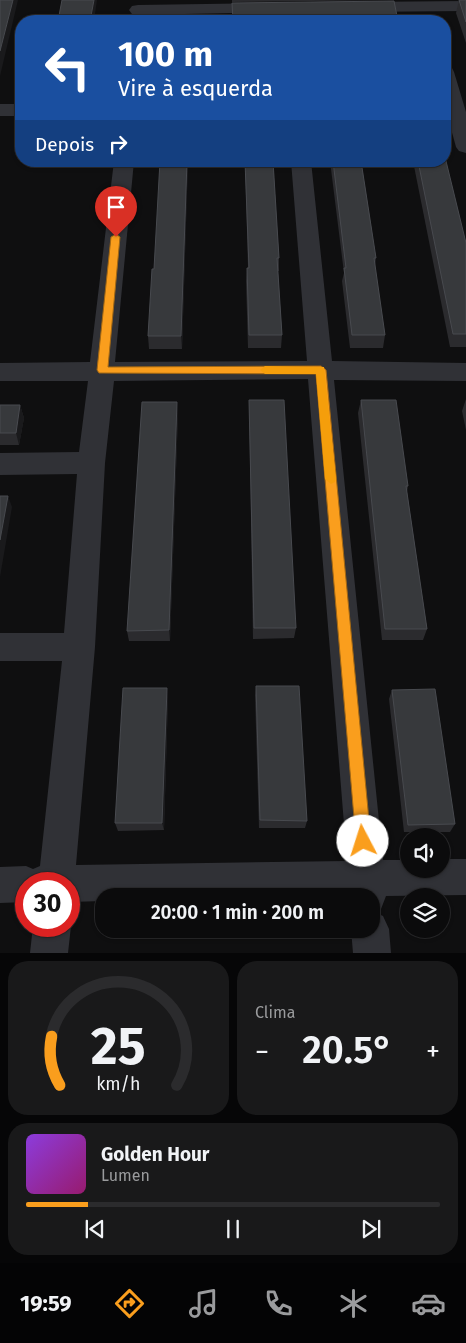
<!DOCTYPE html>
<html lang="pt">
<head>
<meta charset="utf-8">
<style>
  body { margin:0; font-family:"Fira Sans",sans-serif; background:#19191a; color:#f1f3f6; height:100vh; display:flex; flex-direction:column; font-size:19px; white-space:nowrap }
  * { box-sizing:border-box; margin:0 }
  p { font-size:16px; color:#9a9b9d }
  .icon { flex:none; width:28px; height:28px; fill:none; stroke:currentColor; stroke-width:2; stroke-linecap:round; stroke-linejoin:round }
  .map { position:relative; height:953px; overflow:hidden }
  .side { display:flex; flex-direction:column; gap:8px; padding:8px; background:#060607; flex:1 }
  .side>* { flex:none }
  .banner { position:absolute; left:15px; top:15px; width:436px; height:152px; border-radius:20px; box-shadow:0 1px 4px #0004,0 0 0 1px #2b2b2d; background:#1a4fa0; color:#fff; overflow:hidden }
  .controls { position:absolute; left:400px; top:828px; display:grid; gap:10px }
  .controls a { display:grid; place-items:center; width:50px; height:50px; border-radius:50%; background:#0b0b0c; box-shadow:0 1px 4px #0004,0 0 0 1px #2b2b2d; font-size:25px }
  .speed { position:absolute; left:15px; top:872px; display:flex; gap:10px; font-size:25px; font-weight:700; text-align:center }
  .speed>* { display:grid; place-content:center; width:65px; height:65px; border-radius:50%; background:#0b0b0c; box-shadow:0 1px 4px #0004,0 0 0 1px #2b2b2d; line-height:1 }
  .speed .limit { border:8px solid #d22; background:#fff; color:#111 }
  .pin { position:absolute; display:grid; place-items:center; width:42px; height:42px; color:#fff; margin:-51px -21px; border-radius:50% 50% 50% 0; rotate:-45deg; box-shadow:0 0 5px #0007 }
  .pin .icon { rotate:45deg }
  .me { position:absolute; width:55px; margin:-28px; rotate:355deg; stroke-linejoin:round; filter:drop-shadow(0 0 4px #0008) }
  .turn { display:flex; align-items:center; gap:18px; height:105px; padding:0 20px; font-size:22px }
  .turn .icon { width:65px; height:65px; stroke-width:2.5 }
  .turn b { display:block; font-size:35px; line-height:42px }
  .then { display:flex; align-items:center; height:48px; padding:0 20px; background:#0003; gap:10px; font-size:19px }
  .big { font-size:38px; font-weight:600; line-height:1.1 }
  .side .widget { flex:1; display:flex; flex-direction:column; justify-content:center; gap:8px; min-width:0; padding:0 18px; border-radius:20px; background:#19191a }
  .side .dial { align-items:center; gap:0 }
  .dial svg { height:130px; overflow:visible; fill:none; stroke:#2b2b2d; stroke-width:7; stroke-linecap:round; text-anchor:middle }
  .dial text { fill:#f1f3f6; stroke:none }
  .song { display:flex; align-items:center; gap:15px }
  .cover { width:60px; height:60px; border-radius:8px; background:linear-gradient(135deg,hsl(270 70% 55%),hsl(320 70% 35%)) }
  .played { height:5px; border-radius:2px; background:linear-gradient(90deg,#fa9e1d 15%,#2b2b2d 15%) }
  .keys { display:flex; justify-content:space-around; direction:ltr }
  .heat { display:flex; justify-content:space-between; align-items:center; font-size:28px; direction:ltr }
  .side .tiles { flex:1; display:grid; gap:8px; grid-template-columns:1fr 1fr }
  .widget:last-child { grid-column:span 2 }
  .trip { position:absolute; left:95px; top:888px; width:285px; height:50px; border-radius:20px; background:#0b0b0c; box-shadow:0 1px 4px #0004,0 0 0 1px #2b2b2d; font-weight:600; line-height:50px; text-align:center }
  .menu { display:flex; height:80px; justify-content:space-around; align-items:center; background:#040405; color:#9a9b9d }
  .menu .icon { width:35px; height:35px }
  .menu .on { color:#fa9e1d }
  .menu b { font-size:22px; color:#f1f3f6 }
  .map>svg:first-child { display:block }
</style>
</head>
<body>
<div class="map">
<svg width="466" height="953" viewBox="0 0 466 953">
  <rect width="100%" height="100%" fill="#0f0f10"/>
  <g fill="none" stroke-linecap="round" stroke-linejoin="round">
    <g fill="#303136" fill-rule="evenodd">
      <path d="M 466,1 L 466,11 L 358,12 L 352,11 L 349,7 L 352,3 L 358,2 Z"/>
      <path d="M 270,3 L 276,4 L 279,8 L 276,12 L 138,15 L 132,14 L 129,10 L 132,6 L 138,5 Z"/>
      <path d="M 445,66 L 452,68 L 454,72 L 466,112 L 466,153 L 459,151 L 456,147 L 445,107 Z"/>
      <rect x="0" y="104" width="21" height="12"/>
      <path d="M 114,161 L 134,161 L 115,362 L 307,361 L 291,161 L 311,161 L 332,361 L 466,363 L 466,381 L 334,380 L 383,860 L 409,860 L 409,869 L 441,869 L 441,859 L 466,859 L 466,895 L 386,896 L 381,909 L 374,912 L 383,916 L 389,929 L 391,953 L 353,953 L 351,929 L 371,929 L 371,896 L 104,896 L 104,901 L 69,902 L 69,884 L 26,884 L 26,902 L 0,903 L 0,867 L 26,866 L 33,869 L 40,866 L 62,661 L 0,661 L 0,633 L 64,633 L 77,474 L 0,475 L 0,453 L 79,452 L 88,381 L 0,381 L 0,363 L 90,362 ZM 308,379 L 347,861 L 76,865 L 95,647 L 105,463 L 114,381 Z"/>
      <path d="M 69,922 L 71,926 L 68,953 L 30,953 L 33,926 L 69,926 Z"/>
    </g>
  </g>
  <g fill="#2b2b2e">
    <path d="M 232,0 L 389,0 L 232,2 Z"/>
    <path d="M 459,0 L 466,0 L 466,43 L 456,13 Z"/>
    <path d="M 188,161 L 182,349 L 149,349 L 148,336 L 154,269 Z"/>
    <path d="M 245,161 L 273,161 L 279,258 L 279,271 L 278,271 L 282,335 L 281,348 L 248,348 L 246,281 L 247,268 L 248,268 Z"/>
    <path d="M 330,161 L 361,161 L 376,258 L 375,266 L 385,335 L 383,348 L 350,348 L 342,281 L 344,273 Z"/>
    <path d="M 413,161 L 445,161 L 466,243 L 466,347 L 450,347 Z"/>
    <path d="M 466,399 L 466,430 L 462,411 Z"/>
    <path d="M 249,400 L 296,628 L 294,638 L 253,639 Z"/>
    <path d="M 361,400 L 408,486 L 407,492 L 427,629 L 423,640 L 382,640 L 358,413 Z"/>
    <path d="M 0,405 L 20,405 L 24,418 L 19,445 L 0,445 Z"/>
    <path d="M 178,414 L 170,641 L 129,641 L 127,631 Z"/>
    <path d="M 256,686 L 307,821 L 305,828 L 259,828 L 255,695 Z"/>
    <path d="M 392,690 L 455,824 L 450,832 L 404,832 L 389,699 Z"/>
    <path d="M 168,697 L 164,830 L 118,831 L 115,823 Z"/>
  </g>
  <g fill="#1a1a1c">
    <path d="M 13,0 L 18,0 L 0,76 L 0,51 Z"/>
    <path d="M 94,0 L 97,0 L 94,21 L 90,21 Z"/>
    <path d="M 187,161 L 188,161 L 182,349 L 181,336 Z"/>
    <path d="M 177,402 L 178,414 L 170,641 L 169,630 Z"/>
    <path d="M 20,405 L 24,418 L 19,445 L 16,433 Z"/>
    <path d="M 8,496 L 12,507 L 0,577 L 0,540 Z"/>
    <path d="M 167,688 L 168,697 L 164,830 L 162,823 Z"/>
  </g>
  <g fill="#37393c" stroke="#484a4f">
    <path d="M 0,0 L 13,0 L 0,51 Z"/>
    <path d="M 62,0 L 94,0 L 90,21 L 58,21 Z"/>
    <path d="M 459,0 L 466,0 L 466,22 Z"/>
    <path d="M 394,1 L 398,21 L 233,21 L 232,3 Z"/>
    <path d="M 445,157 L 466,243 L 466,334 L 453,334 L 418,161 L 445,161 Z"/>
    <path d="M 160,161 L 187,161 L 181,336 L 148,336 L 152,269 L 154,269 Z"/>
    <path d="M 245,161 L 273,161 L 279,258 L 277,258 L 282,335 L 249,335 L 247,268 L 249,268 Z"/>
    <path d="M 333,161 L 361,161 L 376,258 L 374,258 L 385,335 L 352,335 L 344,268 L 346,268 Z"/>
    <path d="M 249,400 L 284,400 L 296,628 L 254,628 Z"/>
    <path d="M 361,400 L 396,400 L 408,486 L 406,486 L 427,629 L 385,629 Z"/>
    <path d="M 142,402 L 177,402 L 169,630 L 127,631 Z"/>
    <path d="M 0,405 L 20,405 L 16,433 L 0,433 Z"/>
    <path d="M 0,496 L 8,496 L 0,540 Z"/>
    <path d="M 256,686 L 299,686 L 307,821 L 260,820 Z"/>
    <path d="M 123,688 L 167,688 L 162,823 L 115,823 Z"/>
    <path d="M 435,689 L 455,824 L 408,825 L 392,690 Z"/>
  </g>
  <path fill="#fa9e1d" stroke="#a26713" d="M 116,234 L 120,237 L 108,367 L 321,366 L 326,370 L 371,841 L 369,846 L 363,848 L 358,846 L 356,841 L 316,374 L 99,373 L 97,370 L 111,237 Z"/>
  <path fill="#f59e0b" d="M 265,366 L 324,367 L 336,479 L 335,482 L 331,484 L 325,479 L 316,374 L 265,374 L 260,370 Z"/>
</svg>
<div class="controls">
<a><svg class="icon" aria-label="sound" viewBox="0 0 24 24"><path d="M4 9h4l5-4v14l-5-4H4zM17 9q2 3 0 6"/></svg></a>
<a><svg class="icon" aria-label="layers" viewBox="0 0 24 24"><path d="M12 4l9 5-9 5-9-5zM3 14l9 5 9-5"/></svg></a>
</div>
<div class="speed"><div class="limit">30</div></div>
<div class="pin" style="left:116px;top:237px;background:#d93025"><svg class="icon" aria-label="arrive" viewBox="0 0 24 24"><path d="M6 21V4h12l-3 4 3 4H6"/></svg></div>
<svg class="me" style="left:363px;top:841px" viewBox="-20 -20 40 40"><circle r="19" fill="#fff"/><path d="M0-13L10 11 0 6-10 11z" fill="#fa9e1d"/></svg>
<div class="trip">20:00 · 1 min · 200 m</div>
<div class="banner">
<div class="turn"><svg class="icon" aria-label="left" viewBox="0 0 24 24"><path d="M17 20v-9H6M10 6l-5 5 5 5"/></svg><div><b>100 m</b>Vire à esquerda</div></div>
<div class="then">Depois<svg class="icon" aria-label="right" viewBox="0 0 24 24"><path d="M7 20v-9h11M14 6l5 5-5 5"/></svg></div>
</div>
</div>
<section class="side">
<div class="tiles">
<div class="widget dial"><svg viewBox="0 0 100 80">
<path d="M14 69A42 42 0 1 1 86 69"/>
<path d="M14 69A42 42 0 0 1 9 39" stroke="#fa9e1d"/>
<text x="50" y="56" font-size="32" font-weight="700">25</text>
<text x="50" y="72" font-size="11">km/h</text>
</svg></div>
<div class="widget"><p>Clima</p>
<div class="heat"><a>−</a><b class="big">20.5°</b><a>+</a></div>
</div>
<div class="widget">
<div class="song"><i class="cover"></i><div><b>Golden Hour</b><p>Lumen</p></div></div>
<div class="played"></div>
<div class="keys"><svg class="icon" aria-label="previous" viewBox="0 0 24 24"><path d="M18 5L8 12l10 7zM5 5v14"/></svg><svg class="icon" aria-label="pause" viewBox="0 0 24 24"><path d="M8 5v14M16 5v14"/></svg><svg class="icon" aria-label="next" viewBox="0 0 24 24"><path d="M6 5l10 7-10 7zM19 5v14"/></svg></div>
</div>
</div>
</section>
<nav class="menu">
<b>19:59</b>
<svg class="icon on" aria-label="directions" viewBox="0 0 24 24"><path d="M12 3l9 9-9 9-9-9zM9 14v-3h6M13 9l2 2-2 2"/></svg>
<svg class="icon" aria-label="music" viewBox="0 0 24 24"><path d="M9 18V5l10-2v13"/><circle cx="6" cy="18" r="3"/><circle cx="16" cy="16" r="3"/></svg>
<svg class="icon" aria-label="phone" viewBox="0 0 24 24"><path d="M5 4h4l2 5-3 2q2 4 5 5l2-3 5 2v4C11 20 4 13 5 4z"/></svg>
<svg class="icon" aria-label="climate" viewBox="0 0 24 24"><path d="M12 3v18M4 7l16 10M4 17L20 7"/></svg>
<svg class="icon" aria-label="car" viewBox="0 0 24 24"><path d="M5 17H2v-5l4-1 3-4h7l3 4 3 1v5h-3M9 17h6M6 11h13"/><circle cx="7" cy="17" r="2"/><circle cx="17" cy="17" r="2"/></svg>
</nav>
</body>
</html>
